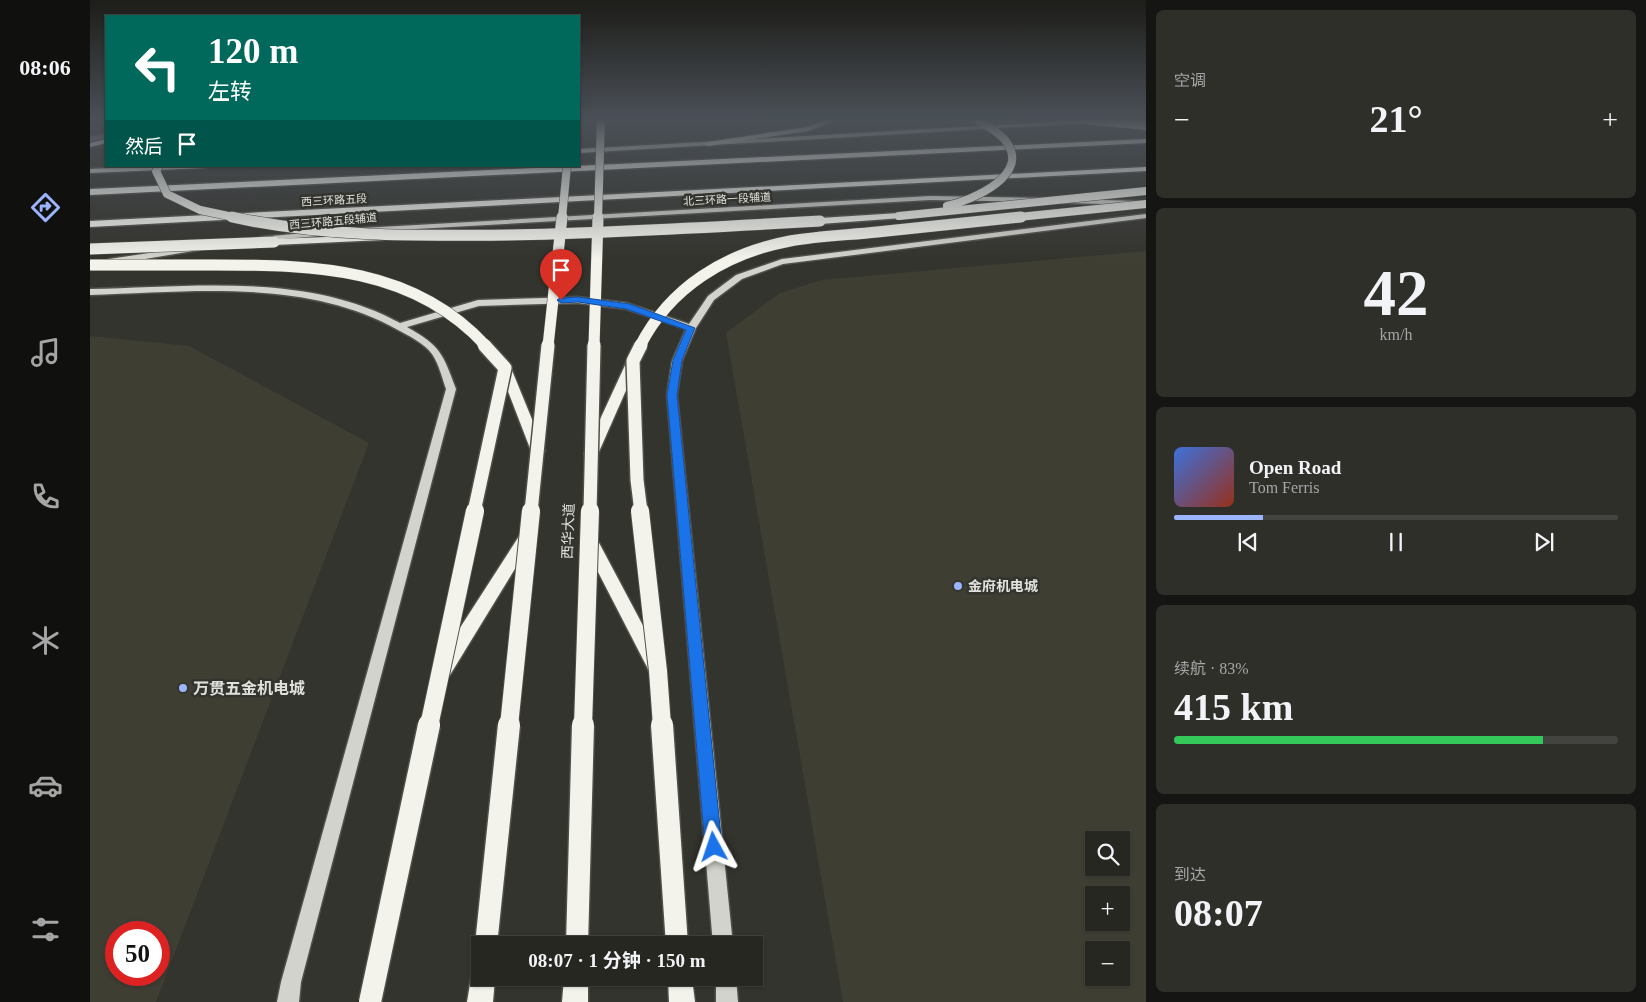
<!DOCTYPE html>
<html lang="zh">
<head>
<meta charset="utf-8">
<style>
  body { margin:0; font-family:"Times New Roman","Noto Sans SC",serif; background:#2f2f2a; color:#f1f3f6; height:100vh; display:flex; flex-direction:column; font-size:19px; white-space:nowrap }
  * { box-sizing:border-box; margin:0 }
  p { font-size:16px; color:#a4a5a5 }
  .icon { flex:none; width:28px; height:28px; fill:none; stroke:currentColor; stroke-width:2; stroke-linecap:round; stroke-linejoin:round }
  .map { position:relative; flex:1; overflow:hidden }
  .panel { display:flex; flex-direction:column; gap:10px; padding:10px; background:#151513; width:500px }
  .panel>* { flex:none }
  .banner { position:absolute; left:15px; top:15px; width:475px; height:152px; border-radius:0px; box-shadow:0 1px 4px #0004,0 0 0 1px #434440; background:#00695c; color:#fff; overflow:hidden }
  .fabs { position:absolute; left:995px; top:831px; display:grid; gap:10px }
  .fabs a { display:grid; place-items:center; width:45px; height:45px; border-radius:0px; background:#272722; box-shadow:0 1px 4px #0004,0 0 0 1px #434440; font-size:25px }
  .speed { position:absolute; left:15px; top:921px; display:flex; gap:10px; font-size:25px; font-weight:700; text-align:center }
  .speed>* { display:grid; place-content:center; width:65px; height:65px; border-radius:50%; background:#272722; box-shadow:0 1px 4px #0004,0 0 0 1px #434440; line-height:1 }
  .speed .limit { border:8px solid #d22; background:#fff; color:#111 }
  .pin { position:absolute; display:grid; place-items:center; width:42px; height:42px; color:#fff; margin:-51px -21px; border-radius:50% 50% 50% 0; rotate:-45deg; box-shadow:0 0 5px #0007 }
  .pin .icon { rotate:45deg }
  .me { position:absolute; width:55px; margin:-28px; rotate:355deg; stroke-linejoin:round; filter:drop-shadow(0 0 4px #0008) }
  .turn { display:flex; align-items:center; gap:18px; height:105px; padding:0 20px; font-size:22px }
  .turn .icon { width:65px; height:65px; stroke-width:2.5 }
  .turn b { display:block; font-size:35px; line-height:42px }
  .then { display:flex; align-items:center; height:48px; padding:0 20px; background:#0003; gap:10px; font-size:19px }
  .big { font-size:38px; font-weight:700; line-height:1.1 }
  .panel .card { flex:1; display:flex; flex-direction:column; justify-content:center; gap:8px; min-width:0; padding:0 18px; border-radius:8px; background:#2f2f2a }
  .panel .dial { align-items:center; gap:0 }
  .dial b { font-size:65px; line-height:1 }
  .song { display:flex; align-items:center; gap:15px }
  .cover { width:60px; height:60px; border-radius:8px; background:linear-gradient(135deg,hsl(220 70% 55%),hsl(10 70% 35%)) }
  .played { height:5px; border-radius:2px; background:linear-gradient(90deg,#9bb4fd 20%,#434440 20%) }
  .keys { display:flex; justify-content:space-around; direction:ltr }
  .heat { display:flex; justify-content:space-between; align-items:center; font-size:28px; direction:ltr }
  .charge { height:8px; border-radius:4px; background:linear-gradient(90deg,#34c759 83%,#434440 0) }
  .trip { position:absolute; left:381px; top:936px; width:292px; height:50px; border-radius:0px; background:#272722; box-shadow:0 1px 4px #0004,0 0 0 1px #434440; font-weight:700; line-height:50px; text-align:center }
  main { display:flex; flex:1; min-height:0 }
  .dock { display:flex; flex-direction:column; width:90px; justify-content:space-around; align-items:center; background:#10100e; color:#a4a5a5 }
  .dock .icon { width:35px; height:35px }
  .dock .on { color:#9bb4fd }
  .dock b { font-size:22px; color:#f1f3f6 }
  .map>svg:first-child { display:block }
</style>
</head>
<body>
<main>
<nav class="dock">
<b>08:06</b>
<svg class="icon on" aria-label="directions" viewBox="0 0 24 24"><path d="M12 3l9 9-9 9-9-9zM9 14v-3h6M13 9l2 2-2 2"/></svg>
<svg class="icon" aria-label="music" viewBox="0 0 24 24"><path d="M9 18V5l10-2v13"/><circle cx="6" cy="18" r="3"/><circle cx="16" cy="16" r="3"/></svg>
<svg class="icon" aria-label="phone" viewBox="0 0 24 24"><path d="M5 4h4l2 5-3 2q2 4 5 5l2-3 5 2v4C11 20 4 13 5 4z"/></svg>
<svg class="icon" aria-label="climate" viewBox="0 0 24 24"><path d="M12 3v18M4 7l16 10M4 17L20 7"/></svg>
<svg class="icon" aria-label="car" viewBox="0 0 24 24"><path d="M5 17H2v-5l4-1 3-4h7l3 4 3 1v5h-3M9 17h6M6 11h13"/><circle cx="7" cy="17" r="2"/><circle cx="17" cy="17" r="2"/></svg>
<svg class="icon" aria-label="filters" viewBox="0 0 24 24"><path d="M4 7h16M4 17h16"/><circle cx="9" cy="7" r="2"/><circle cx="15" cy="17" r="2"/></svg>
</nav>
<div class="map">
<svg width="1056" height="1002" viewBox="0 0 1056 1002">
  <rect width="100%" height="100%" fill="#34342e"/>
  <g fill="#3e3e33" fill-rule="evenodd">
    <path d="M 1056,251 L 1056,1002 L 753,1002 L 636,333 L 690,293 L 732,280 ZM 1004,840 L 1031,840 L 1031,868 L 1004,868 ZM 1004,895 L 1031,895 L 1031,922 L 1004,922 ZM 1004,950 L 1031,950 L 1031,978 L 1004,978 Z"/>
    <path d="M 0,336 L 99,346 L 279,443 L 66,1002 L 0,1002 ZM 26,932 L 69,932 L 69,975 L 26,975 Z"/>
  </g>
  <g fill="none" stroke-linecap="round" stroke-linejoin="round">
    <defs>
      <path id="minor" d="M 16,134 L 16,138 L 0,141 L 0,137 Z"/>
      <g id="major">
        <path d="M 1028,118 L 1056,118 L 1056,119 L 1015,123 L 1012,121 Z"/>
        <path d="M 995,120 L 997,123 L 489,153 L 489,149 Z"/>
        <path d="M 63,166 L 118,166 L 115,168 L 0,173 L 0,169 Z"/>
        <path d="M 840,196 L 954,198 L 958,200 L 954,202 L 840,200 L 272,232 L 268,230 L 272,228 Z"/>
        <path d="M 973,199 L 1049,201 L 1053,203 L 1049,205 L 976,203 L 973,203 Z"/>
        <path d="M 1056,214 L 1056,218 L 693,264 L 652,279 L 624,300 L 606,328 L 592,361 L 587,395 L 643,945 L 623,945 L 577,395 L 582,361 L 596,329 L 536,309 L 488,303 L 389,306 L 317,327 C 351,346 353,354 366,389 L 211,982 L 209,1002 L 187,1002 L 191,982 L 356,389 C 352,378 349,364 342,354 C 334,343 319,336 308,330 C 216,278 102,292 0,295 L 0,289 C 101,287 218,272 310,323 L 388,300 L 488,297 L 537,303 L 599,324 L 618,296 L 646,275 L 692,259 Z"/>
        <path d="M 237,231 L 240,231 L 240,235 L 170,241 L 166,239 L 170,237 Z"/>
        <path d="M 106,246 L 109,246 L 109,250 L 19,265 L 15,262 L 19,259 Z"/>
        <path d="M 626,978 L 646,978 L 648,1002 L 626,1002 Z"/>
      </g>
      <g id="highway">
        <path d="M 742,118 L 753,118 L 718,131 L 618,146 L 614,144 L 618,142 L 717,127 Z"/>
        <path d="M 16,139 L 16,143 L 0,147 L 0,143 Z"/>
        <path d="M 1056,139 L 1056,143 L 0,195 L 0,189 Z"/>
        <path d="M 1056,167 L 1056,171 L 0,227 L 0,221 Z"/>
        <path d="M 809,213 L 814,216 L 812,218 L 730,224 L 725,221 L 730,218 Z"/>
        <path d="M 290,235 L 293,236 L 293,240 L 184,245 L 179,242 L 184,239 Z"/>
        <path d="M 543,357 L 549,361 L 508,454 L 506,457 L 496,457 L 494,454 L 537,361 Z"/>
        <path d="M 415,364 L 421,368 L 455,451 L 453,454 L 443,454 L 441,451 L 409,368 Z"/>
        <path d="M 439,528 L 445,530 L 447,533 L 360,675 L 353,677 L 346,675 L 344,670 L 346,665 L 433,530 Z"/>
        <path d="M 499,534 L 505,535 L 507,539 L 575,667 L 573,672 L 566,674 L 559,672 L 557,667 L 491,539 L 493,535 Z"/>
        <path d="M 390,967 L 390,978 L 405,978 L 403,1002 L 377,1002 L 381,978 L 384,969 Z"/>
        <path d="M 474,978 L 498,978 L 498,1002 L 472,1002 Z"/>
        <path d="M 578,978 L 602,978 L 605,1002 L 579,1002 Z"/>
      </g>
    </defs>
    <use href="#minor" stroke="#50504a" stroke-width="3"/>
    <use href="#major" stroke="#50504a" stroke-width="3"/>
    <use href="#highway" stroke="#50504a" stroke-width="3"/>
    <use href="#minor" fill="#838380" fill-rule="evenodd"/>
    <use href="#major" fill="#d3d3cd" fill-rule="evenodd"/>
    <use href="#highway" fill="#f3f3ec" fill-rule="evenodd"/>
    <defs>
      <g id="highway-bridge-far4">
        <path d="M 972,118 L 1056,126"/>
        <path d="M 69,166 L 66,171 L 77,194 L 110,210 L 148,218"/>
        <path d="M 857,206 C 882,200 943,175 915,140 C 907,130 894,125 883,118"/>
        <path d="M 809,216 L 1056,191"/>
        <path d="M 472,218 L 477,166"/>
        <path d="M 508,218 L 511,118"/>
        <path d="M 919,218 L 1056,204"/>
      </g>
      <g id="highway-bridge-far3">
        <path d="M 142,217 C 232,237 324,236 417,235 C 521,233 625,227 730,221"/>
        <path d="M 0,249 L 184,242"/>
        <path d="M 0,265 C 42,265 84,265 125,265 C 225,265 324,267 396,346"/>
        <path d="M 458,346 L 472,217"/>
        <path d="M 504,346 L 508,217"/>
        <path d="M 550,346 C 580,287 636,253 700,241 C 728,236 759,235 787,232 C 835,227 883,222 931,217"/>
      </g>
      <g id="highway-bridge-far2">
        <path d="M 384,512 L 415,368 L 394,345"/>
        <path d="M 441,512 L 458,345"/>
        <path d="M 500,512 L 504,345"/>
        <path d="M 551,512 L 547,480 L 543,361 L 551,345"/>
      </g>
      <g id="highway-bridge-far1">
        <path d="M 550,511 L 568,671 L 572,726"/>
        <path d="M 339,726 L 385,511"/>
        <path d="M 419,726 L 441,511"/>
        <path d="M 493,726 L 500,511"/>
      </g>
      <g id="highway-bridge">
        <path d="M 572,725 L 587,945"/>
        <path d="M 396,945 L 419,725"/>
        <path d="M 487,945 L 493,725"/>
        <path d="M 280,1002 L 339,725"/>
      </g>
    </defs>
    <use href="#highway-bridge-far4" stroke="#50504a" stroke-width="9" stroke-linecap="butt"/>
    <use href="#highway-bridge-far3" stroke="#50504a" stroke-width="12" stroke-linecap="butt"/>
    <use href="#highway-bridge-far2" stroke="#50504a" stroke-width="16" stroke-linecap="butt"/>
    <use href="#highway-bridge-far1" stroke="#50504a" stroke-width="20" stroke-linecap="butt"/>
    <use href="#highway-bridge" stroke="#50504a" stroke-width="25" stroke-linecap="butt"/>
    <use href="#highway-bridge-far4" stroke="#f3f3ec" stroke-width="8"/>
    <use href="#highway-bridge-far3" stroke="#f3f3ec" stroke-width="11"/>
    <use href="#highway-bridge-far2" stroke="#f3f3ec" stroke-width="13"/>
    <use href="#highway-bridge-far1" stroke="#f3f3ec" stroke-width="18"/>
    <use href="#highway-bridge" stroke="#f3f3ec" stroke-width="22"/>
  </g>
  <linearGradient id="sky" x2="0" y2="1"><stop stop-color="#1d1d19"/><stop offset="0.46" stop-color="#4a5057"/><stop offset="1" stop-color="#4a5057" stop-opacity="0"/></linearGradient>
  <rect width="1056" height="259" fill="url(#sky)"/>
  <path fill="#1a73e8" stroke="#114b97" d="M 488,297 L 540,304 L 605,328 L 592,360 L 587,395 L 632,847 L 629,852 L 624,854 L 618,852 L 615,847 L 577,395 L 583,360 L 596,330 L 536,309 L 488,302 L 471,303 L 467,300 L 471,298 Z"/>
  <g fill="#9bb4fd" stroke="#34342e" stroke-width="2">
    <circle cx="868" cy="586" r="5"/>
    <circle cx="93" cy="688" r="5"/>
  </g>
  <g text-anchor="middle" stroke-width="5" stroke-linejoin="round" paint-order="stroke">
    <g font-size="11" fill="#e0e0dd" stroke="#34342e">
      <text transform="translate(637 199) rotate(-3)" y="4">北三环路一段辅道</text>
      <text transform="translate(244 200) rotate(-3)" y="4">西三环路五段</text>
      <text transform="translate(243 221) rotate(-5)" y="4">西三环路五段辅道</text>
    </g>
    <g font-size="14" fill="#e0e0dd" stroke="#34342e">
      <text transform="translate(478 531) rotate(-88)" y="5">西华大道</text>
    </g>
    <g font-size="14" font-weight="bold" fill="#e0e0dd" stroke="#34342e" text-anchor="start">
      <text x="878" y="591">金府机电城</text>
    </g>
    <g font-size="16" font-weight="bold" fill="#e0e0dd" stroke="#34342e" text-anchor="start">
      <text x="103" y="694">万贯五金机电城</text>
    </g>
  </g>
</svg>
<div class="fabs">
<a><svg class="icon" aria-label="search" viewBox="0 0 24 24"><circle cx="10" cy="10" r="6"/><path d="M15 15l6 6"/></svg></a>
<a>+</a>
<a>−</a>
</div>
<div class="speed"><div class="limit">50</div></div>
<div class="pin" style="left:471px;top:300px;background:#d93025"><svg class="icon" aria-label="arrive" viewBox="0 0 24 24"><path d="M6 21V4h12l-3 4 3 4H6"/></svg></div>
<svg class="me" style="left:624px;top:847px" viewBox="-20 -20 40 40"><path d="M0-17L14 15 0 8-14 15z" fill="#1a73e8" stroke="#fff" stroke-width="4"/></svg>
<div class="trip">08:07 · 1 分钟 · 150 m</div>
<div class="banner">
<div class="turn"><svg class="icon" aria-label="left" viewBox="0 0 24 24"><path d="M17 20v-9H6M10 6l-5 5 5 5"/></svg><div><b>120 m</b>左转</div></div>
<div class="then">然后<svg class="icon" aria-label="arrive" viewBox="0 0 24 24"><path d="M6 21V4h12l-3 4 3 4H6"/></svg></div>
</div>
</div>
<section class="panel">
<div class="card"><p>空调</p>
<div class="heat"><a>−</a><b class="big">21°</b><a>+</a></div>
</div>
<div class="card dial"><b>42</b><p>km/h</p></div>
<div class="card">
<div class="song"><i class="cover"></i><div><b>Open Road</b><p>Tom Ferris</p></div></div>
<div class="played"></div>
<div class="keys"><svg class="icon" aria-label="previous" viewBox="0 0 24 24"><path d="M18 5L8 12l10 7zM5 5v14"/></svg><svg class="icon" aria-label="pause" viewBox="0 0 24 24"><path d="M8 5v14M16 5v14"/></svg><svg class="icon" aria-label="next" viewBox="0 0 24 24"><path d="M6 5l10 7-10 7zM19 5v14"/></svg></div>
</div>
<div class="card"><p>续航 · 83%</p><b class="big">415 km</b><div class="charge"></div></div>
<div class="card"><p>到达</p><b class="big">08:07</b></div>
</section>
</main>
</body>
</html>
